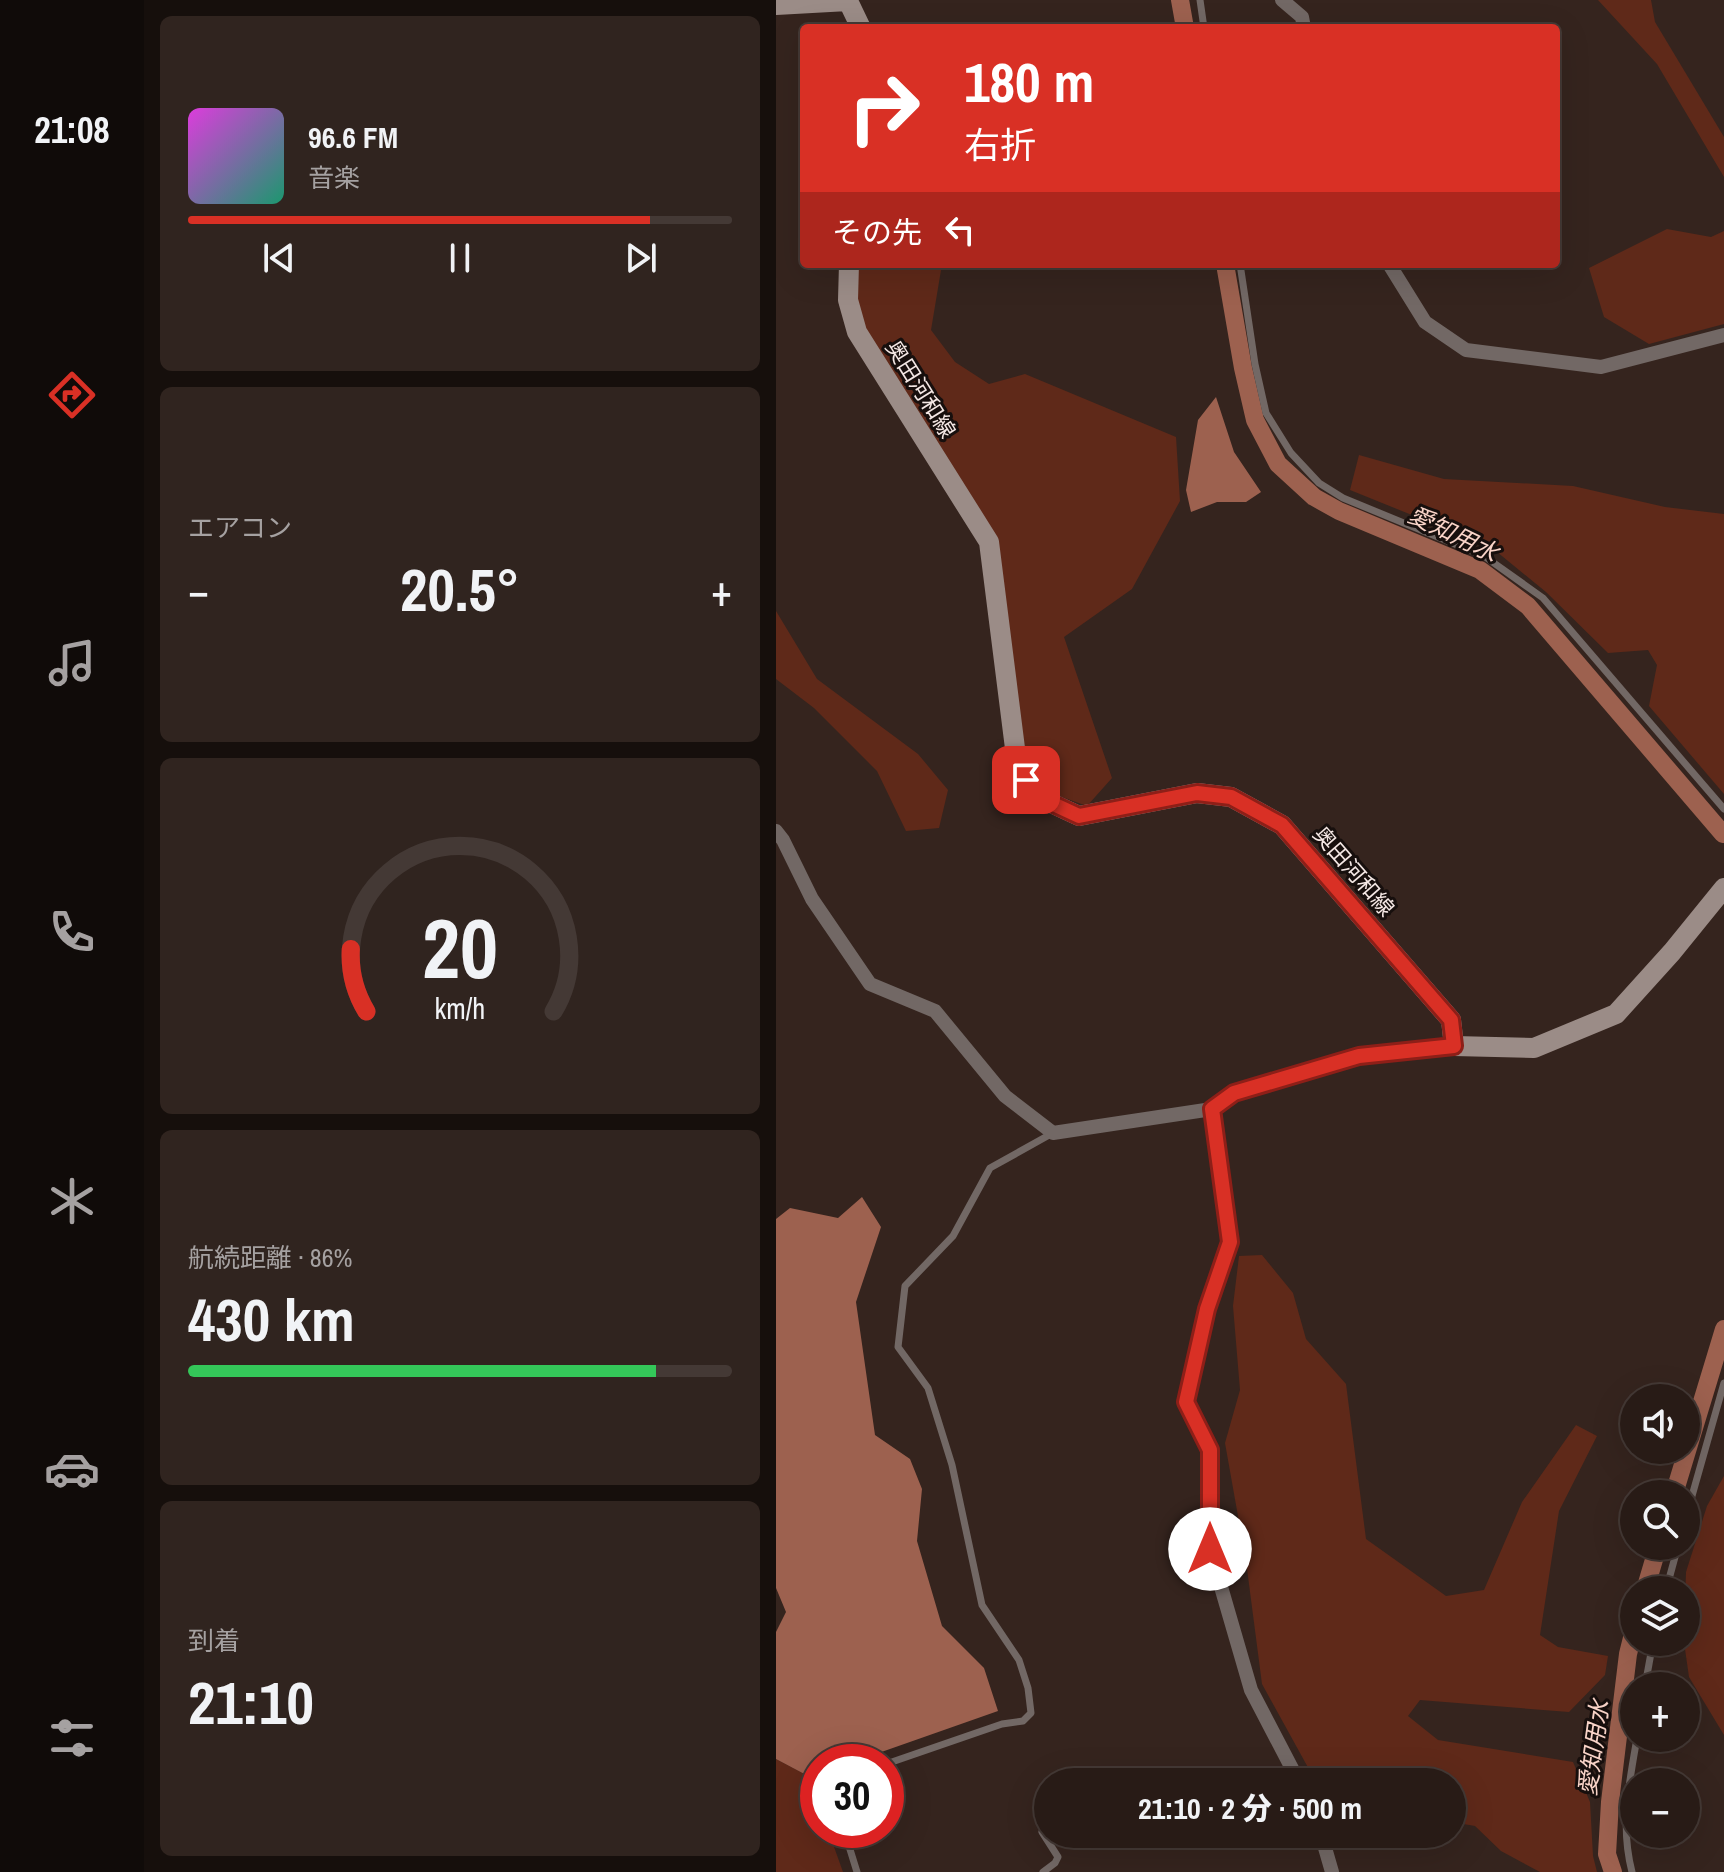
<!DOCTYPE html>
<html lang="ja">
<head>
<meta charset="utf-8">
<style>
  body { margin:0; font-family:"Archivo Narrow","Noto Sans JP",sans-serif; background:#30241f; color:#f1f3f6; height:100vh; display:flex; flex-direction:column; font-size:30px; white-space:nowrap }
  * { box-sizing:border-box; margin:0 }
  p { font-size:26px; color:#a5a1a1 }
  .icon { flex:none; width:44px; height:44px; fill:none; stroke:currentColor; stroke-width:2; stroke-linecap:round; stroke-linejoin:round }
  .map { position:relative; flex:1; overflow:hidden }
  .drawer { display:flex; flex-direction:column; gap:16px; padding:16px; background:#160f0c; width:632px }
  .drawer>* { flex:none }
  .top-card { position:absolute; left:24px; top:24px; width:760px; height:244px; border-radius:8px; box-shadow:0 8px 32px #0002,0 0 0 2px #443935; background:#d93025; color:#fff; overflow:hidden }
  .buttons { position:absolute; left:844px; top:1384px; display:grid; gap:16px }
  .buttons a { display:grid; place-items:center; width:80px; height:80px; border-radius:50%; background:#281b16; box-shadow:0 8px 32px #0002,0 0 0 2px #443935; font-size:40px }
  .speed { position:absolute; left:24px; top:1744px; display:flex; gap:16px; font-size:40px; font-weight:700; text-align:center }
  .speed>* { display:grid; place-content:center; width:104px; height:104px; border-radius:50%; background:#281b16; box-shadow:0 8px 32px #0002,0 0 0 2px #443935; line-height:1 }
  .speed .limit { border:12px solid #d22; background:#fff; color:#111 }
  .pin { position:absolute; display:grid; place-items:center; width:68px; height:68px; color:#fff; margin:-34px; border-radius:16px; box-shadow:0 4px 12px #0006 }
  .me { position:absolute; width:88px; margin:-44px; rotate:0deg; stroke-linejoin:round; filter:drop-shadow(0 0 6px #0008) }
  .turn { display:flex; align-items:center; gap:28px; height:168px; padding:0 32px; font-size:36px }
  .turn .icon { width:104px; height:104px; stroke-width:2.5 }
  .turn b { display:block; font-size:56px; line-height:68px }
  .then { display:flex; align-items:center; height:76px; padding:0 32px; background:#0003; gap:16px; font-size:30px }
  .big { font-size:60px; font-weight:800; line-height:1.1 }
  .drawer .widget { flex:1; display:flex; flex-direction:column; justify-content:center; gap:12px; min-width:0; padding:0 28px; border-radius:12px; background:#30241f }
  .drawer .dial { align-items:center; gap:0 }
  .dial svg { height:208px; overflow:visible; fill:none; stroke:#443935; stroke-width:7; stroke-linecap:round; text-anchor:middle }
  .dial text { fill:#f1f3f6; stroke:none }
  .song { display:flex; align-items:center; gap:24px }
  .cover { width:96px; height:96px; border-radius:12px; background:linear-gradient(135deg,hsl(300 70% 55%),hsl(160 70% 35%)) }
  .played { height:8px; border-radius:4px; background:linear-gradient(90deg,#d93025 85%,#443935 85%) }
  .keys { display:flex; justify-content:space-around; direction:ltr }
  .heat { display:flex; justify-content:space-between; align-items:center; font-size:44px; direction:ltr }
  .charge { height:12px; border-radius:6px; background:linear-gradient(90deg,#34c759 86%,#443935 0) }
  .trip { position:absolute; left:258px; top:1768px; width:432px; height:80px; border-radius:40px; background:#281b16; box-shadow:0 8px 32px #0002,0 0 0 2px #443935; font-weight:800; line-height:80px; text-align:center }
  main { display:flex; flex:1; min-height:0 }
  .tab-bar { display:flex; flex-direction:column; width:144px; justify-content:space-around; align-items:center; background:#100b09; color:#a5a1a1 }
  .tab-bar .icon { width:56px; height:56px }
  .tab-bar .active { color:#d93025 }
  .tab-bar b { font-size:36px; color:#f1f3f6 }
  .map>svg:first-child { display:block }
</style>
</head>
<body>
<main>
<nav class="tab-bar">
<b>21:08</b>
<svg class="icon active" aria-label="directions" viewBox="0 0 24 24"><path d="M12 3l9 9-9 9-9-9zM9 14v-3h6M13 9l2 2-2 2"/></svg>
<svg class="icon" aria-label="music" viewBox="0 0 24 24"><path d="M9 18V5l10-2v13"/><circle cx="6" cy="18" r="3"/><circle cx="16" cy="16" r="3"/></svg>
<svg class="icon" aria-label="phone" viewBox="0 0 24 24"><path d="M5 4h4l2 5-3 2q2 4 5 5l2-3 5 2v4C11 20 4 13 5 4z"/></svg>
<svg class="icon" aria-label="climate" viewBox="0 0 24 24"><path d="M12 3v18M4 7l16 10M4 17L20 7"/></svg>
<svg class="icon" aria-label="car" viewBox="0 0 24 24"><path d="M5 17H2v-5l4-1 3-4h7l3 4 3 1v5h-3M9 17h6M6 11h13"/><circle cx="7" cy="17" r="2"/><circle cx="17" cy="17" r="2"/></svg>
<svg class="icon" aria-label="filters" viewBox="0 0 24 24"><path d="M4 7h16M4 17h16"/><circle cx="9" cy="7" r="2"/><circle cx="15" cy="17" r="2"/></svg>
</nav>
<section class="drawer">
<div class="widget">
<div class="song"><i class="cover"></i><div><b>96.6 FM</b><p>音楽</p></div></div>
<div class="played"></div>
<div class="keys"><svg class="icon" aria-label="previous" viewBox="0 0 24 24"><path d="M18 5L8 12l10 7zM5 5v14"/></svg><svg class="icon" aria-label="pause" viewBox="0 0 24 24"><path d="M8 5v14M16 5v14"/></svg><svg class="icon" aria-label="next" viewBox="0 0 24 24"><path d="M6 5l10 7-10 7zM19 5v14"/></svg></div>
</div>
<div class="widget"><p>エアコン</p>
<div class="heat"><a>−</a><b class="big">20.5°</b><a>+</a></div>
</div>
<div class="widget dial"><svg viewBox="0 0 100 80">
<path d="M14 69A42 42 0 1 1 86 69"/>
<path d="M14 69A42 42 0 0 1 8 45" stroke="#d93025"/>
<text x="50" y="56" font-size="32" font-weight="700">20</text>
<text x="50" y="72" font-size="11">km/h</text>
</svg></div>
<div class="widget"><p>航続距離 · 86%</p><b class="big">430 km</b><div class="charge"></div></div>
<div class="widget"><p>到着</p><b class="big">21:10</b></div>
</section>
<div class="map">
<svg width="948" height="1872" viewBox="0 0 948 1872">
  <rect width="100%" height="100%" fill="#35241e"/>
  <g fill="#5f2919">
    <path d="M 822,0 L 875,0 L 879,22 L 948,137 L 948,177 L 881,64 Z"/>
    <path d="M 891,229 L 935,237 L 948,231 L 948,324 L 873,344 L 828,317 L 813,268 Z"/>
    <path d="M 82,264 L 166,264 L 155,330 L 179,362 L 213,384 L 249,374 L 400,437 L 404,501 L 356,589 L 288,637 L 336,778 L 311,806 L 272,792 L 249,757 L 222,542 L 87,331 L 81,299 Z"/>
    <path d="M 583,455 L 668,479 L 797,486 L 889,507 L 948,514 L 948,794 L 873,706 L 881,665 L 872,650 L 832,653 L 770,592 L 715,547 L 574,490 Z"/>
    <path d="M 0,611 L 41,679 L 142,754 L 172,790 L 163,828 L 130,831 L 101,771 L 38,708 L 0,679 Z"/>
    <path d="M 486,1255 L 517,1293 L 530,1339 L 570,1384 L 590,1539 L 670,1596 L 708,1590 L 746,1502 L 800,1425 L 821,1436 L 783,1511 L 764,1635 L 782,1647 L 832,1656 L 829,1675 L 793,1712 L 644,1700 L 632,1716 L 662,1740 L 797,1762 L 814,1802 L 817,1856 L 821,1872 L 764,1872 L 725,1851 L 699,1826 L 676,1822 L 676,1782 L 540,1782 L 486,1684 L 470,1561 L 449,1443 L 464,1390 L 457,1306 L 463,1256 Z"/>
    <path d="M 948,1476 L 948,1735 L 913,1677 L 908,1642 L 910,1572 L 931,1506 Z"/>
    <path d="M 0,1759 L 34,1777 L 42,1801 L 42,1830 L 52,1830 L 67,1872 L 0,1872 Z"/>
  </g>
  <g fill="#9d614f">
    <path d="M 440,397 L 458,452 L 485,492 L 470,502 L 441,502 L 415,512 L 410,490 L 422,420 Z"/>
    <path d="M 86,1197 L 105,1227 L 80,1302 L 99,1435 L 134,1459 L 146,1489 L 141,1541 L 166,1626 L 208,1668 L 222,1711 L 77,1762 L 42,1762 L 42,1774 L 34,1777 L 0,1759 L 0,1632 L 10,1612 L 0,1588 L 0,1219 L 14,1208 L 62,1218 Z"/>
  </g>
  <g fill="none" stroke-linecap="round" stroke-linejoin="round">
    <g stroke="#9d614f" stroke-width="18">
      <path d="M 404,0 L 409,28"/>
      <path d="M 449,264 L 467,368 L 479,420 L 502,464 L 538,497 L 563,511 L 704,570 L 752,606 L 947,834"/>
      <path d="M 898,1494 L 948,1329"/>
      <path d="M 869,1590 L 882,1546"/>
      <path d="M 837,1872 L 831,1854 L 834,1802 L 852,1654 L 858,1630"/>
    </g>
    <g stroke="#726865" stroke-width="7">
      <path d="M 424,0 L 428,28"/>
      <path d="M 464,264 L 479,364 L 490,413 L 515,453 L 543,483 L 567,498 L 708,556 L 767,598 L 948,809"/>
      <path d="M 910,1517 L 948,1383"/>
      <path d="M 890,1590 L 902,1546"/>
      <path d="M 869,1686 L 877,1642"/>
      <path d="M 110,1764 L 226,1724 L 247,1721 L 255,1713 L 252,1688 L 243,1660 L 206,1605 L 176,1465 L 152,1388 L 122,1347 L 129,1286 L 177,1236 L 214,1168 L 275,1134"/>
      <path d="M 68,1830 L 81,1872"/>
      <path d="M 266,1832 L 282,1857 L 279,1863 L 267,1872"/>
      <path d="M 856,1872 C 844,1826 853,1784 861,1738"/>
    </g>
    <g stroke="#726865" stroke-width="14">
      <path d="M 506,0 L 526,17 L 528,28"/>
      <path d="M 613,264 L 649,322 L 690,350 L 825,367 L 948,335"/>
      <path d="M 0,831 L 7,840 L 36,899 L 94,984 L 159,1011 L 229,1096 L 277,1133 L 436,1109 L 458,1093 L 583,1056 L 678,1046"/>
      <path d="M 436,1109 L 454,1242 L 431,1309 L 410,1402 L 434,1450 L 434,1549 L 475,1690 L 523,1782"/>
      <path d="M 545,1834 L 556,1872"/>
    </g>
    <g stroke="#9b8c87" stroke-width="20">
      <path d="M 0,5 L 72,1 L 85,28"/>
      <path d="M 73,264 L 72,300 L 81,332 L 213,542 L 241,764 L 260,796 L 303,816 L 421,793 L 455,797 L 506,825 L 675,1020 L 678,1046 L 758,1048 L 840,1014 L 896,952 L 948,888"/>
    </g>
  </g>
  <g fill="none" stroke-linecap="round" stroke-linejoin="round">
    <defs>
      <path id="route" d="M 250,780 L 260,796 L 303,816 L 421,793 L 455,797 L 506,825 L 675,1020 L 678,1046 L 583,1056 L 458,1093 L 436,1109 L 454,1242 L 431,1309 L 410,1402 L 434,1450 L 434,1549"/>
    </defs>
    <use href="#route" stroke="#8d1f18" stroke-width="20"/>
    <use href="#route" stroke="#d93025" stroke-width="14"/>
  </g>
  <g text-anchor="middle" stroke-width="6" stroke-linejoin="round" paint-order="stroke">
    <g font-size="22" fill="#f5e8e5" stroke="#170f0d">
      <text transform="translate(145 389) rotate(58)" y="8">奥田河和線</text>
      <text transform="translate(578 871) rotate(49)" y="8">奥田河和線</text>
    </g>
    <g font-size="24" font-style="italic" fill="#f9d4c8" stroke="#170f0d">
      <text transform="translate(677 534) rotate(26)" y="8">愛知用水</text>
      <text transform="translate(818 1748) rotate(-82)" y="8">愛知用水</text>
    </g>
  </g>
</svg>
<div class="buttons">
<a><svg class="icon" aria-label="sound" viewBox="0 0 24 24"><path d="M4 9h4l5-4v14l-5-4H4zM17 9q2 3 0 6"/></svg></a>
<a><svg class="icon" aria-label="search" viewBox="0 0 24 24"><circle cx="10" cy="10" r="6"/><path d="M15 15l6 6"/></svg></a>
<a><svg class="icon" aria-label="layers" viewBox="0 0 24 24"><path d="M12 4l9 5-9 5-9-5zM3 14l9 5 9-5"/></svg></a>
<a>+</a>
<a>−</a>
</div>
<div class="speed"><div class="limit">30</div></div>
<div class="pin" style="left:250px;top:780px;background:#d93025"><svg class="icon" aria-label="arrive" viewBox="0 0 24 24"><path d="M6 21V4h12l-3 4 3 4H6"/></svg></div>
<svg class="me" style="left:434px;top:1549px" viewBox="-20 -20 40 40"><circle r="19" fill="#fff"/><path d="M0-13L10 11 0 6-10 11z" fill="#d93025"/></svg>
<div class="trip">21:10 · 2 分 · 500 m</div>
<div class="top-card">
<div class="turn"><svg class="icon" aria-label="right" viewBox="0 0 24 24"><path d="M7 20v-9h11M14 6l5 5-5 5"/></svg><div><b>180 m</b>右折</div></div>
<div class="then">その先<svg class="icon" aria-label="left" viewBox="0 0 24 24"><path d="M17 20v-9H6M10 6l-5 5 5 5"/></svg></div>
</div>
</div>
</main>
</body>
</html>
